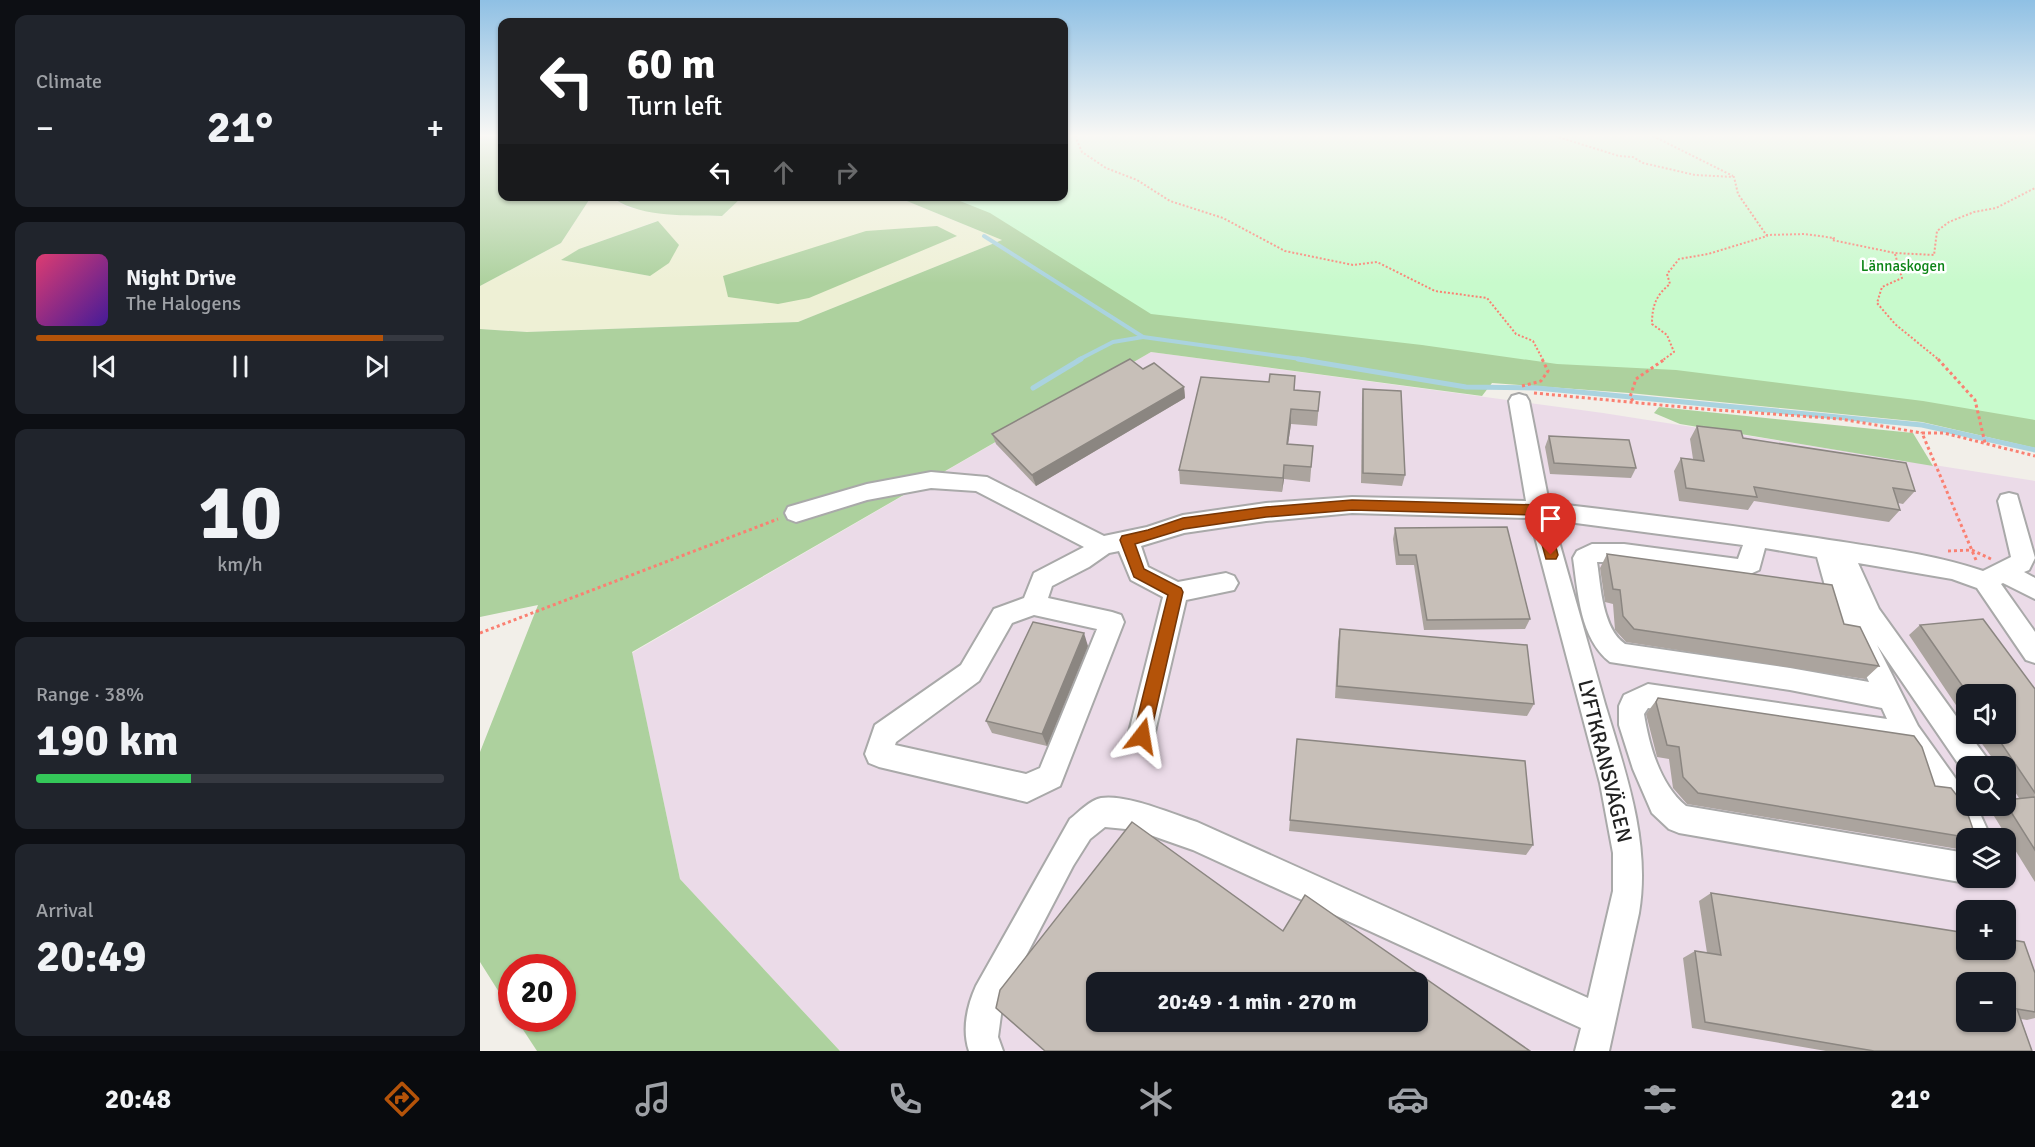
<!DOCTYPE html>
<html lang="en">
<head>
<meta charset="utf-8">
<style>
  body { margin:0; font-family:Signika,sans-serif; background:#20242c; color:#f1f3f6; height:100vh; display:flex; flex-direction:column; font-size:22px; white-space:nowrap }
  * { box-sizing:border-box; margin:0 }
  p { font-size:20px; color:#9ea1a6 }
  .icon { flex:none; width:33px; height:33px; fill:none; stroke:currentColor; stroke-width:2; stroke-linecap:round; stroke-linejoin:round }
  .map { position:relative; flex:1; overflow:hidden }
  .sheet { display:flex; flex-direction:column; gap:15px; padding:15px; background:#0d0f14; width:480px }
  .sheet>* { flex:none }
  .banner { position:absolute; left:18px; top:18px; width:570px; height:183px; border-radius:12px; box-shadow:0 2px 4px #0004; background:#202124; color:#fff; overflow:hidden }
  .tools { position:absolute; left:1476px; top:684px; display:grid; gap:12px }
  .tools a { display:grid; place-items:center; width:60px; height:60px; border-radius:12px; background:#171b24; box-shadow:0 2px 4px #0004; font-size:30px }
  .speed { position:absolute; left:18px; top:954px; display:flex; gap:12px; font-size:30px; font-weight:700; text-align:center }
  .speed>* { display:grid; place-content:center; width:78px; height:78px; border-radius:50%; background:#171b24; box-shadow:0 2px 4px #0004; line-height:1 }
  .speed .limit { border:9px solid #d22; background:#fff; color:#111 }
  .pin { position:absolute; display:grid; place-items:center; width:51px; height:51px; color:#fff; margin:-62px -26px; border-radius:50% 50% 50% 0; rotate:-45deg; box-shadow:0 0 6px #0007 }
  .pin .icon { rotate:45deg }
  .me { position:absolute; width:66px; margin:-33px; rotate:14deg; stroke-linejoin:round; filter:drop-shadow(0 0 4px #0008) }
  .turn { display:flex; align-items:center; gap:21px; height:126px; padding:0 30px; font-size:27px }
  .turn .icon { width:78px; height:78px; stroke-width:2.5 }
  .turn b { display:block; font-size:42px; line-height:51px }
  .lanes { display:flex; align-items:center; height:57px; padding:0 30px; background:#0003; justify-content:center; gap:30px; direction:ltr }
  .lanes .off { opacity:.35 }
  .big { font-size:45px; font-weight:700; line-height:1.1 }
  .sheet .widget { flex:1; display:flex; flex-direction:column; justify-content:center; gap:9px; min-width:0; padding:0 21px; border-radius:12px; background:#20242c }
  .sheet .dial { align-items:center; gap:0 }
  .dial b { font-size:78px; line-height:1 }
  .song { display:flex; align-items:center; gap:18px }
  .cover { width:72px; height:72px; border-radius:9px; background:linear-gradient(135deg,hsl(340 70% 55%),hsl(260 70% 35%)) }
  .played { height:6px; border-radius:3px; background:linear-gradient(90deg,#b45309 85%,#363941 85%) }
  .keys { display:flex; justify-content:space-around; direction:ltr }
  .heat { display:flex; justify-content:space-between; align-items:center; font-size:33px; direction:ltr }
  .charge { height:9px; border-radius:4px; background:linear-gradient(90deg,#34c759 38%,#363941 0) }
  .trip { position:absolute; left:606px; top:972px; width:342px; height:60px; border-radius:12px; background:#171b24; box-shadow:0 2px 4px #0004; font-weight:700; line-height:60px; text-align:center }
  .tabs { display:flex; height:96px; justify-content:space-around; align-items:center; background:#090b0e; color:#9ea1a6 }
  .tabs .icon { width:42px; height:42px }
  .tabs .current { color:#b45309 }
  .tabs b { font-size:27px; color:#f1f3f6 }
  main { display:flex; flex:1; min-height:0 }
  .map>svg:first-child { display:block }
</style>
</head>
<body>
<main>
<section class="sheet">
<div class="widget"><p>Climate</p>
<div class="heat"><a>−</a><b class="big">21°</b><a>+</a></div>
</div>
<div class="widget">
<div class="song"><i class="cover"></i><div><b>Night Drive</b><p>The Halogens</p></div></div>
<div class="played"></div>
<div class="keys"><svg class="icon" aria-label="previous" viewBox="0 0 24 24"><path d="M18 5L8 12l10 7zM5 5v14"/></svg><svg class="icon" aria-label="pause" viewBox="0 0 24 24"><path d="M8 5v14M16 5v14"/></svg><svg class="icon" aria-label="next" viewBox="0 0 24 24"><path d="M6 5l10 7-10 7zM19 5v14"/></svg></div>
</div>
<div class="widget dial"><b>10</b><p>km/h</p></div>
<div class="widget"><p>Range · 38%</p><b class="big">190 km</b><div class="charge"></div></div>
<div class="widget"><p>Arrival</p><b class="big">20:49</b></div>
</section>
<div class="map">
<svg width="1555" height="1051" viewBox="0 0 1555 1051">
  <rect width="100%" height="100%" fill="#f2efe9"/>
  <path fill="#ebdbe8" fill-rule="evenodd" d="M 671,352 L 1123,413 L 1555,481 L 1555,1051 L 360,1051 L 200,879 L 152,653 ZM 1486,694 L 1526,694 L 1526,734 L 1486,734 ZM 1486,766 L 1526,766 L 1526,806 L 1486,806 ZM 1486,838 L 1526,838 L 1526,878 L 1486,878 ZM 1486,910 L 1526,910 L 1526,950 L 1486,950 ZM 616,982 L 938,982 L 938,1022 L 616,1022 ZM 1486,982 L 1526,982 L 1526,1022 L 1486,1022 Z"/>
  <path fill="#eef0d5" fill-rule="evenodd" d="M 311,196 L 417,197 L 522,240 L 318,322 L 47,332 L 0,329 L 0,286 L 81,243 L 111,197 L 138,197 L 134,200 L 149,208 L 195,214 L 242,216 L 261,197 L 299,197 L 296,201 ZM 177,221 L 170,276 L 82,260 L 99,249 Z"/>
  <g fill="#add19e">
    <path d="M 0,136 L 22,136 L 22,196 L 111,197 L 81,243 L 0,286 Z"/>
    <path d="M 584,136 L 1555,136 L 1555,448 L 1442,422 L 1149,393 L 1012,383 L 1002,396 L 671,352 L 152,652 L 200,879 L 360,1051 L 57,1051 L 36,1019 L 82,1018 L 82,968 L 32,968 L 31,1011 L 0,962 L 0,752 L 58,605 L 0,617 L 0,329 L 47,332 L 318,322 L 522,240 L 417,197 L 584,196 Z"/>
    <path d="M 138,197 L 261,196 L 261,198 L 242,216 C 207,215 164,218 134,199 Z"/>
    <path d="M 178,221 L 199,245 L 189,263 L 170,276 L 81,260 L 99,249 Z"/>
    <path d="M 457,226 L 477,236 L 329,298 L 298,304 L 248,297 L 243,276 L 386,231 Z"/>
    <path d="M 1179,407 L 1433,433 L 1453,466 L 1200,424 L 1174,413 Z"/>
  </g>
  <path fill="#c8facc" d="M 584,136 L 1555,136 L 1555,420 L 1443,401 L 1196,370 L 1077,364 L 942,345 L 671,314 L 510,213 L 470,197 L 584,196 Z"/>
  <g fill="none" stroke-linecap="round" stroke-linejoin="round">
    <g stroke="#aad3df" stroke-width="4">
      <path d="M 504,236 L 663,337 L 633,342 L 598,360"/>
      <path d="M 663,337 L 828,360"/>
    </g>
    <g stroke="#aad3df" stroke-width="5">
      <path d="M 818,359 L 986,387 L 1057,388 L 1442,425 L 1555,450"/>
      <path d="M 553,388 L 601,359"/>
    </g>
    <defs>
      <path id="minor" d="M 1039,394 L 1046,396 L 1049,401 L 1069,503 C 1158,513 1248,525 1337,538 C 1393,547 1450,553 1503,571 L 1531,557 L 1518,501 L 1521,495 L 1529,493 L 1537,495 L 1555,558 L 1549,570 L 1544,572 L 1555,578 L 1555,599 L 1523,583 L 1521,584 L 1555,632 L 1555,663 L 1546,660 L 1497,588 L 1472,579 L 1378,563 L 1399,609 L 1486,730 L 1486,734 L 1489,734 L 1506,757 L 1510,766 L 1486,766 L 1486,775 L 1397,645 L 1438,726 L 1486,793 L 1486,806 L 1497,807 L 1511,838 L 1486,838 L 1486,848 L 1477,827 L 1420,746 L 1168,708 L 1164,714 C 1169,745 1180,785 1206,806 L 1486,853 L 1486,878 L 1496,878 L 1486,883 L 1199,833 L 1189,829 L 1172,813 L 1153,769 L 1139,725 L 1139,706 L 1144,695 L 1168,684 L 1407,719 L 1402,708 L 1310,690 L 1130,662 C 1100,639 1098,592 1093,558 L 1097,551 L 1112,544 L 1144,544 L 1258,559 L 1263,545 L 1073,520 C 1090,581 1108,643 1125,704 C 1145,771 1171,842 1159,913 L 1129,1051 L 1095,1051 L 1101,1028 L 713,850 L 656,830 L 625,827 L 610,839 L 593,866 L 523,1000 L 518,1037 L 523,1051 L 489,1051 C 482,1030 487,1006 496,986 L 590,819 C 599,812 610,800 621,798 C 647,794 692,814 717,822 L 1108,998 L 1133,891 L 1133,853 L 1120,783 L 1050,518 L 872,513 L 786,521 L 704,533 L 661,546 L 668,567 L 698,582 L 746,573 L 754,576 L 758,583 L 754,590 L 706,600 L 674,736 L 671,745 L 661,749 L 651,745 L 648,736 L 683,597 L 651,580 L 639,551 L 629,553 L 609,567 L 572,586 L 568,598 L 632,612 L 641,615 L 644,622 L 580,786 L 547,802 L 399,767 L 389,763 L 385,754 L 395,725 L 481,665 L 514,609 L 544,598 L 554,573 L 604,547 L 496,491 L 451,488 L 387,500 L 316,522 L 308,519 L 305,513 L 308,507 L 387,484 L 451,472 L 507,477 L 624,536 L 667,527 L 703,515 L 786,503 L 872,497 L 1046,501 L 1029,401 L 1032,396 ZM 1285,548 L 1337,557 L 1347,593 L 1389,682 L 1310,668 L 1145,644 C 1122,628 1121,587 1117,562 L 1144,562 L 1261,578 L 1279,570 ZM 554,615 L 617,629 L 560,768 L 546,774 L 415,745 L 416,742 L 499,681 L 532,623 Z"/>
    </defs>
    <use href="#minor" stroke="#a9a9a9" stroke-width="4"/>
    <g stroke="#fa8072" stroke-width="2" stroke-dasharray="2 2" stroke-linecap="butt">
      <path d="M 595,136 L 602,152 L 626,168 L 657,180 L 690,201 L 743,218 L 805,251 L 873,265 L 897,262 L 955,291 L 1007,298 L 1036,334 L 1053,341 L 1063,360"/>
      <path d="M 1075,136 L 1139,156 L 1153,157 L 1163,163 L 1215,175 L 1254,177 L 1258,194 L 1287,236 L 1228,254 L 1199,259 L 1187,274 L 1190,284 C 1176,295 1172,306 1172,324 L 1187,335 L 1194,352 L 1183,360"/>
      <path d="M 1173,136 L 1253,176"/>
      <path d="M 0,138 L 7,136"/>
      <path d="M 1286,235 L 1325,234 L 1354,238 L 1352,240 L 1415,253 L 1454,255 L 1457,231 L 1469,222 L 1494,212 L 1516,208 L 1555,188"/>
      <path d="M 1415,254 L 1422,278 L 1402,287 L 1397,303 L 1415,324 L 1459,360"/>
    </g>
    <g stroke="#fa8072" stroke-width="3" stroke-dasharray="3 3" stroke-linecap="butt">
      <path d="M 1458,359 L 1495,400 L 1505,443"/>
      <path d="M 1042,386 L 1061,381 L 1068,371 L 1062,359"/>
      <path d="M 1054,393 L 1223,409 L 1361,419 L 1442,433"/>
      <path d="M 1153,401 L 1150,397 L 1156,379 L 1185,359"/>
      <path d="M 1468,551 L 1492,550 L 1511,559"/>
      <path d="M 1496,560 L 1442,433 L 1464,433 L 1555,456"/>
      <path d="M 0,633 L 298,519"/>
    </g>
    <use href="#minor" fill="#fff" fill-rule="evenodd"/>
  </g>
  <g fill="#aba49e">
    <path d="M 663,369 L 704,387 L 705,398 L 556,486 L 516,444 L 512,434 Z"/>
    <path d="M 883,389 L 925,475 L 922,486 L 881,483 L 882,400 Z"/>
    <path d="M 815,390 L 840,392 L 837,426 L 811,424 L 808,444 L 833,446 L 830,482 L 804,479 L 802,492 L 700,484 L 699,470 Z"/>
    <path d="M 1217,426 L 1263,438 L 1435,491 L 1423,504 L 1418,503 L 1420,510 L 1409,522 L 1274,501 L 1268,510 L 1199,501 L 1194,471 L 1201,458 L 1213,459 L 1210,439 Z"/>
    <path d="M 1069,436 L 1156,468 L 1151,478 L 1070,474 L 1065,447 Z"/>
    <path d="M 915,528 L 1050,619 L 1045,629 L 944,630 L 934,565 L 916,565 L 913,539 Z"/>
    <path d="M 1127,554 L 1364,624 L 1399,666 L 1385,679 L 1146,642 L 1135,630 L 1133,604 L 1125,602 L 1120,568 Z"/>
    <path d="M 1440,625 L 1555,689 L 1555,882 L 1509,808 L 1513,806 L 1526,806 L 1526,800 L 1539,798 L 1526,778 L 1526,766 L 1518,766 L 1495,734 L 1526,734 L 1526,694 L 1486,694 L 1486,720 L 1429,635 Z"/>
    <path d="M 860,629 L 1054,704 L 1047,716 L 855,698 L 858,642 Z"/>
    <path d="M 608,646 L 567,746 L 512,733 L 506,721 Z"/>
    <path d="M 1178,698 L 1455,786 L 1496,838 L 1486,838 L 1486,845 L 1478,849 L 1207,804 L 1193,788 L 1189,759 L 1177,757 L 1166,714 Z"/>
    <path d="M 817,739 L 1053,845 L 1046,855 L 809,831 Z"/>
    <path d="M 1231,893 L 1555,973 L 1555,1018 L 1547,1020 L 1541,1019 L 1552,1051 L 1346,1051 L 1212,1028 L 1203,958 L 1215,951 L 1227,953 L 1219,901 Z"/>
  </g>
  <g fill="#8b8681">
    <path d="M 704,387 L 705,398 L 556,486 L 552,475 Z"/>
    <path d="M 811,409 L 811,424 L 806,458 L 807,444 Z"/>
    <path d="M 804,465 L 804,479 L 802,492 L 803,478 Z"/>
    <path d="M 604,633 L 608,646 L 567,746 L 562,734 Z"/>
  </g>
  <g fill="#c7bfb8" stroke="#8b8681" stroke-width="1.5" fill-rule="evenodd">
    <path d="M 650,359 L 663,369 L 674,363 L 704,387 L 552,475 L 512,434 Z"/>
    <path d="M 790,374 L 815,376 L 814,390 L 840,392 L 838,411 L 811,409 L 807,444 L 833,446 L 831,467 L 804,465 L 803,478 L 699,470 L 721,377 L 789,382 Z"/>
    <path d="M 883,389 L 921,391 L 925,475 L 883,473 Z"/>
    <path d="M 1217,426 L 1261,431 L 1263,438 L 1426,463 L 1435,491 L 1413,488 L 1420,510 L 1274,487 L 1277,497 L 1206,488 L 1201,458 L 1224,461 Z"/>
    <path d="M 1069,436 L 1149,440 L 1156,468 L 1074,463 Z"/>
    <path d="M 1027,527 L 1050,619 L 947,620 L 936,555 L 919,555 L 915,528 Z"/>
    <path d="M 1127,554 L 1352,585 L 1364,624 L 1380,627 L 1399,666 L 1154,629 L 1143,616 L 1140,590 L 1133,589 Z"/>
    <path d="M 1503,619 L 1555,689 L 1555,793 L 1515,734 L 1526,734 L 1526,694 L 1488,694 L 1440,625 Z"/>
    <path d="M 553,622 L 604,633 L 562,734 L 506,721 Z"/>
    <path d="M 860,629 L 1047,645 L 1054,704 L 857,686 Z"/>
    <path d="M 1178,698 L 1434,736 L 1442,747 L 1455,786 L 1471,788 L 1485,806 L 1496,838 L 1491,838 L 1218,793 L 1203,777 L 1199,747 L 1187,745 L 1176,702 Z"/>
    <path d="M 817,739 L 1045,761 L 1053,845 L 810,820 Z"/>
    <path d="M 1555,797 L 1555,850 L 1526,804 L 1526,800 Z"/>
    <path d="M 652,822 L 803,931 L 825,895 L 1050,1051 L 565,1051 L 516,1008 L 520,990 ZM 616,982 L 938,982 L 938,1022 L 616,1022 Z"/>
    <path d="M 1231,893 L 1486,933 L 1486,950 L 1526,950 L 1526,939 L 1544,942 L 1555,973 L 1555,1012 L 1537,1009 L 1552,1051 L 1394,1051 L 1225,1022 L 1215,951 L 1241,955 ZM 1486,982 L 1526,982 L 1526,1022 L 1486,1022 Z"/>
  </g>
  <linearGradient id="sky" x2="0" y2="1"><stop stop-color="#8fc0e4"/><stop offset="0.48" stop-color="#f9f8f5"/><stop offset="1" stop-color="#f9f8f5" stop-opacity="0"/></linearGradient>
  <rect width="1555" height="283" fill="url(#sky)"/>
  <path fill="#b45309" stroke="#753606" stroke-width="1.5" d="M 872,500 L 1059,505 L 1066,510 L 1078,555 L 1076,559 L 1066,559 L 1054,515 L 872,510 L 786,517 L 704,529 L 655,544 L 664,569 L 701,588 L 703,592 L 670,736 L 667,742 L 662,744 L 656,742 L 653,736 L 688,595 L 654,577 L 640,540 L 642,536 L 668,530 L 703,518 L 786,507 Z"/>
  <g text-anchor="middle" stroke-width="5" stroke-linejoin="round" paint-order="stroke">
    <g font-size="15" fill="#0c8416" stroke="#fff">
      <text x="1423" y="271">Lännaskogen</text>
    </g>
    <g font-size="21" fill="#222" stroke="#fff">
      <text transform="translate(1125 761) rotate(76)" y="7">LYFTKRANSVÄGEN</text>
    </g>
  </g>
</svg>
<div class="tools">
<a><svg class="icon" aria-label="sound" viewBox="0 0 24 24"><path d="M4 9h4l5-4v14l-5-4H4zM17 9q2 3 0 6"/></svg></a>
<a><svg class="icon" aria-label="search" viewBox="0 0 24 24"><circle cx="10" cy="10" r="6"/><path d="M15 15l6 6"/></svg></a>
<a><svg class="icon" aria-label="layers" viewBox="0 0 24 24"><path d="M12 4l9 5-9 5-9-5zM3 14l9 5 9-5"/></svg></a>
<a>+</a>
<a>−</a>
</div>
<div class="speed"><div class="limit">20</div></div>
<div class="pin" style="left:1071px;top:555px;background:#d93025"><svg class="icon" aria-label="arrive" viewBox="0 0 24 24"><path d="M6 21V4h12l-3 4 3 4H6"/></svg></div>
<svg class="me" style="left:662px;top:736px" viewBox="-20 -20 40 40"><path d="M0-17L14 15 0 8-14 15z" fill="#b45309" stroke="#fff" stroke-width="4"/></svg>
<div class="trip">20:49 · 1 min · 270 m</div>
<div class="banner">
<div class="turn"><svg class="icon" aria-label="left" viewBox="0 0 24 24"><path d="M17 20v-9H6M10 6l-5 5 5 5"/></svg><div><b>60 m</b>Turn left</div></div>
<div class="lanes"><svg class="icon" aria-label="left" viewBox="0 0 24 24"><path d="M17 20v-9H6M10 6l-5 5 5 5"/></svg><svg class="icon off" aria-label="ahead" viewBox="0 0 24 24"><path d="M12 20V5M6 11l6-6 6 6"/></svg><svg class="icon off" aria-label="right" viewBox="0 0 24 24"><path d="M7 20v-9h11M14 6l5 5-5 5"/></svg></div>
</div>
</div>
</main>
<nav class="tabs">
<b>20:48</b>
<svg class="icon current" aria-label="directions" viewBox="0 0 24 24"><path d="M12 3l9 9-9 9-9-9zM9 14v-3h6M13 9l2 2-2 2"/></svg>
<svg class="icon" aria-label="music" viewBox="0 0 24 24"><path d="M9 18V5l10-2v13"/><circle cx="6" cy="18" r="3"/><circle cx="16" cy="16" r="3"/></svg>
<svg class="icon" aria-label="phone" viewBox="0 0 24 24"><path d="M5 4h4l2 5-3 2q2 4 5 5l2-3 5 2v4C11 20 4 13 5 4z"/></svg>
<svg class="icon" aria-label="climate" viewBox="0 0 24 24"><path d="M12 3v18M4 7l16 10M4 17L20 7"/></svg>
<svg class="icon" aria-label="car" viewBox="0 0 24 24"><path d="M5 17H2v-5l4-1 3-4h7l3 4 3 1v5h-3M9 17h6M6 11h13"/><circle cx="7" cy="17" r="2"/><circle cx="17" cy="17" r="2"/></svg>
<svg class="icon" aria-label="filters" viewBox="0 0 24 24"><path d="M4 7h16M4 17h16"/><circle cx="9" cy="7" r="2"/><circle cx="15" cy="17" r="2"/></svg>
<b>21°</b>
</nav>
</body>
</html>
